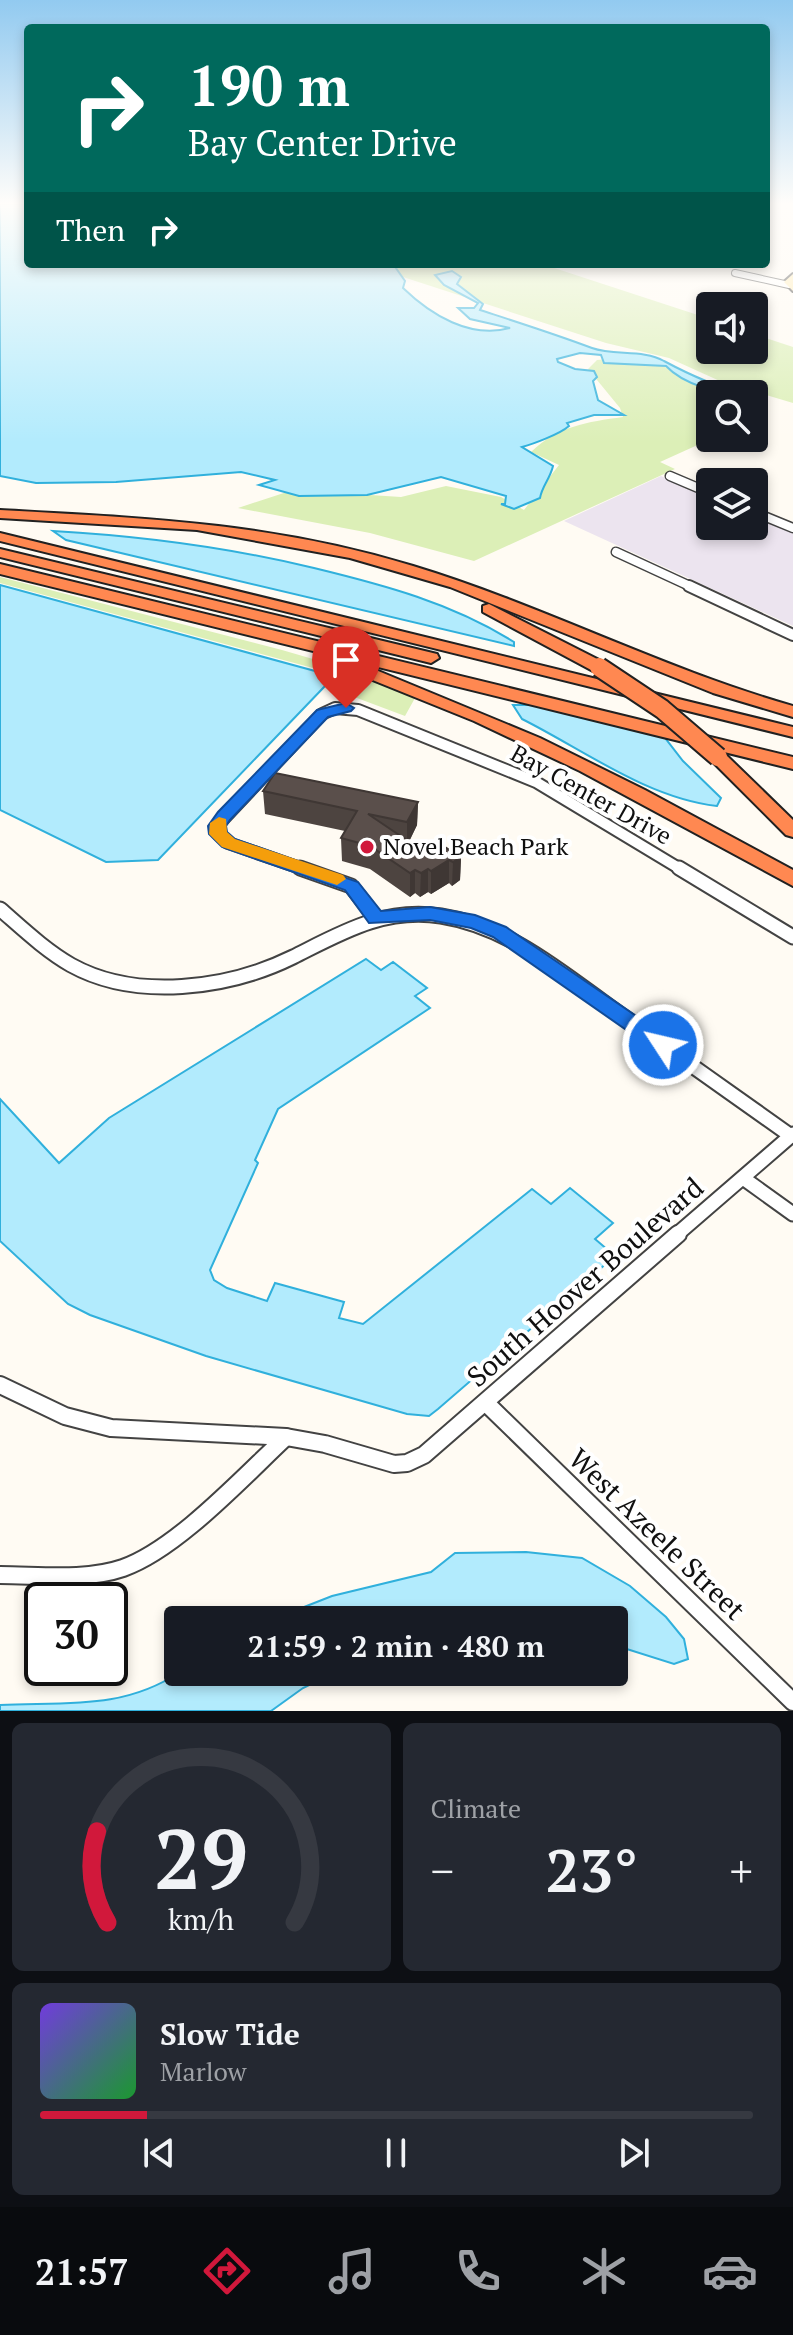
<!DOCTYPE html>
<html lang="en">
<head>
<meta charset="utf-8">
<style>
  body { margin:0; font-family:"PT Serif",serif; background:#242831; color:#f1f3f6; height:100vh; display:flex; flex-direction:column; font-size:30px; white-space:nowrap }
  * { box-sizing:border-box; margin:0 }
  p { font-size:26px; color:#9ea1a6 }
  .icon { flex:none; width:44px; height:44px; fill:none; stroke:currentColor; stroke-width:2; stroke-linecap:round; stroke-linejoin:round }
  .map { position:relative; height:1711px; overflow:hidden }
  .drawer { display:flex; flex-direction:column; gap:12px; padding:12px; background:#0d0f14; flex:1 }
  .drawer>* { flex:none }
  .hud { position:absolute; left:24px; top:24px; width:746px; height:244px; border-radius:8px; box-shadow:0 4px 12px #0003; background:#00695c; color:#fff; overflow:hidden }
  .tools { position:absolute; left:696px; top:292px; display:grid; gap:16px }
  .tools a { display:grid; place-items:center; width:72px; height:72px; border-radius:8px; background:#171b24; box-shadow:0 4px 12px #0003; font-size:40px }
  .speed { position:absolute; left:24px; top:1582px; display:flex; gap:16px; font-size:40px; font-weight:700; text-align:center }
  .speed>* { display:grid; place-content:center; width:104px; height:104px; border-radius:50%; background:#171b24; box-shadow:0 4px 12px #0003; line-height:1 }
  .speed .limit { border:4px solid #111; border-radius:12px; background:#fff; color:#111 }
  .pin { position:absolute; display:grid; place-items:center; width:68px; height:68px; color:#fff; margin:-82px -34px; border-radius:50% 50% 50% 0; rotate:-45deg; box-shadow:0 0 8px #0007 }
  .pin .icon { rotate:45deg }
  .me { position:absolute; width:88px; margin:-44px; rotate:305deg; stroke-linejoin:round; filter:drop-shadow(0 0 6px #0008) }
  .turn { display:flex; align-items:center; gap:28px; height:168px; padding:0 32px; font-size:36px }
  .turn .icon { width:104px; height:104px; stroke-width:2.5 }
  .turn b { display:block; font-size:56px; line-height:68px }
  .then { display:flex; align-items:center; height:76px; padding:0 32px; background:#0003; gap:16px; font-size:30px }
  .big { font-size:60px; font-weight:800; line-height:1.1 }
  .drawer .tile { flex:1; display:flex; flex-direction:column; justify-content:center; gap:12px; min-width:0; padding:0 28px; border-radius:12px; background:#242831 }
  .drawer .dial { align-items:center; gap:0 }
  .dial svg { height:208px; overflow:visible; fill:none; stroke:#363941; stroke-width:7; stroke-linecap:round; text-anchor:middle }
  .dial text { fill:#f1f3f6; stroke:none }
  .song { display:flex; align-items:center; gap:24px }
  .cover { width:96px; height:96px; border-radius:12px; background:linear-gradient(135deg,hsl(260 70% 55%),hsl(130 70% 35%)) }
  .played { height:8px; border-radius:4px; background:linear-gradient(90deg,#d1183b 15%,#363941 15%) }
  .keys { display:flex; justify-content:space-around; direction:ltr }
  .heat { display:flex; justify-content:space-between; align-items:center; font-size:44px; direction:ltr }
  .drawer .tiles { flex:1; display:grid; gap:12px; grid-template-columns:1fr 1fr }
  .tile:last-child { grid-column:span 2 }
  .trip { position:absolute; left:164px; top:1606px; width:464px; height:80px; border-radius:8px; background:#171b24; box-shadow:0 4px 12px #0003; font-weight:800; line-height:80px; text-align:center }
  .tabs { display:flex; height:128px; justify-content:space-around; align-items:center; background:#090b0e; color:#9ea1a6 }
  .tabs .icon { width:56px; height:56px }
  .tabs .current { color:#d1183b }
  .tabs b { font-size:36px; color:#f1f3f6 }
  .map>svg:first-child { display:block }
</style>
</head>
<body>
<div class="map">
<svg width="793" height="1711" viewBox="0 0 793 1711">
  <rect width="100%" height="100%" fill="#fffbf3"/>
  <path fill="#ece4ef" d="M 661,476 L 710,498 L 710,526 L 754,526 L 754,517 L 793,533 L 793,626 L 564,521 Z"/>
  <g fill="#dcefb7">
    <path d="M 387,264 L 542,264 L 710,319 L 710,350 L 754,350 L 754,334 L 793,347 L 793,403 L 722,382 L 669,358 L 606,343 L 403,277 Z"/>
    <path d="M 621,358 L 654,363 L 738,394 L 710,394 L 710,438 L 713,438 L 660,462 L 675,469 L 474,561 L 370,533 L 238,508 L 293,490 L 401,497 L 446,486 L 501,497 L 524,510 L 559,465 L 531,452 C 558,426 587,422 623,417 L 620,408 L 588,369 L 597,360 Z"/>
    <path d="M 0,577 L 282,650 L 330,664 L 415,698 L 405,716 L 349,695 L 357,695 L 362,686 L 346,677 L 0,583 Z"/>
  </g>
  <g fill="#b2ebfd" stroke="#30b0dc" stroke-width="2">
    <path d="M 0,204 L 28,204 L 28,264 L 393,264 L 405,281 L 403,288 C 431,315 470,339 510,328 L 470,319 L 458,308 L 474,308 L 478,303 L 444,285 L 435,275 L 452,271 L 461,277 L 457,284 L 483,304 L 480,310 C 517,322 555,334 592,348 C 614,356 643,349 664,361 C 690,375 714,386 744,394 C 719,394 684,385 666,366 L 604,363 L 601,355 L 580,353 L 557,359 L 558,362 L 575,369 L 594,371 L 597,377 L 593,381 L 598,400 L 624,415 L 594,415 L 567,423 L 569,426 C 560,434 533,444 522,447 L 553,466 C 550,479 542,486 540,498 L 514,509 L 501,504 L 505,504 L 506,496 L 441,477 L 367,495 L 299,496 L 259,485 L 275,480 L 241,472 L 116,482 L 36,483 L 0,476 Z"/>
    <path d="M 53,531 C 142,536 227,547 314,568 C 384,585 452,603 514,642 L 514,646 L 66,540 Z"/>
    <path d="M 0,585 L 326,674 L 358,687 L 354,693 L 326,685 L 158,860 L 106,862 L 0,810 Z"/>
    <path d="M 513,705 L 545,705 L 665,738 L 683,761 L 721,798 L 717,806 C 647,798 584,750 522,719 Z"/>
    <path d="M 366,959 L 381,970 L 393,962 L 427,988 L 415,996 L 430,1008 L 278,1109 L 255,1160 L 258,1163 L 210,1270 L 214,1280 L 227,1288 L 267,1301 L 275,1283 L 344,1302 L 339,1318 L 363,1324 L 532,1189 L 551,1204 L 570,1188 L 613,1223 L 595,1239 L 615,1256 L 438,1409 L 429,1416 L 407,1414 L 206,1356 L 90,1315 L 68,1304 L 0,1241 L 0,1099 L 59,1163 L 109,1118 Z"/>
    <path d="M 526,1552 L 582,1558 L 630,1586 L 666,1617 L 684,1639 L 688,1659 L 674,1664 L 614,1645 L 614,1620 L 271,1620 L 332,1596 L 431,1572 L 455,1553 Z"/>
    <path d="M 180,1672 L 336,1672 L 303,1688 L 271,1711 L 0,1711 L 0,1705 C 66,1702 123,1710 180,1672 Z"/>
  </g>
  <g fill="none" stroke-linecap="round" stroke-linejoin="round">
    <defs>
      <path id="street-far4" d="M 735,273 L 789,285"/>
      <g id="street-far3">
        <path d="M 670,476 L 710,493"/>
        <path d="M 754,512 L 793,528"/>
        <path d="M 616,552 L 694,588"/>
      </g>
      <g id="street-far2">
        <path d="M 689,586 L 793,635"/>
        <path d="M 306,870 L 228,843 L 218,834 L 217,826 L 322,714 L 335,708 L 358,710 L 536,782 L 682,870"/>
      </g>
      <g id="street-far1">
        <path d="M 300,868 L 351,886 L 376,918"/>
        <path d="M 679,868 L 793,937"/>
        <path d="M 0,909 C 23,929 45,950 71,965 C 136,1001 228,989 293,957 C 341,933 384,907 441,916 C 512,927 567,977 624,1017 C 679,1057 735,1096 791,1136"/>
        <path d="M 743,1178 L 793,1214"/>
        <path d="M 675,1236 L 793,1134"/>
      </g>
      <g id="street">
        <path d="M 0,1385 L 65,1416 L 111,1428 L 286,1437 C 243,1477 177,1549 123,1568 C 85,1581 39,1575 0,1575"/>
        <path d="M 486,1403 L 793,1702"/>
        <path d="M 286,1437 L 325,1444 L 394,1464 L 407,1463 L 424,1455 L 678,1234"/>
      </g>
      <path id="secondary" d="M 793,274 L 793,291 L 784,282 Z"/>
      <g id="highway">
        <path d="M 0,510 C 145,518 272,523 413,566 C 542,605 663,669 793,706 L 793,717 L 713,693 L 450,587 L 350,558 L 197,530 L 0,518 Z"/>
        <path d="M 0,533 L 793,727 L 793,737 L 0,541 Z"/>
        <path d="M 0,549 L 437,654 L 439,658 L 431,663 L 0,557 Z"/>
        <path d="M 0,564 L 793,757 L 793,769 L 0,574 Z"/>
        <path d="M 489,604 L 605,663 L 607,667 L 605,671 L 593,671 L 483,612 L 483,606 Z"/>
        <path d="M 371,668 L 540,738 L 645,790 L 793,870 L 793,886 L 580,771 L 474,721 L 365,677 L 363,673 L 365,669 Z"/>
        <path d="M 718,751 L 724,753 L 793,820 L 793,837 L 786,835 L 712,761 L 709,757 Z"/>
      </g>
    </defs>
    <use href="#street-far4" stroke="#434343" stroke-width="8"/>
    <use href="#street-far3" stroke="#434343" stroke-width="11"/>
    <use href="#street-far2" stroke="#434343" stroke-width="14"/>
    <use href="#street-far1" stroke="#434343" stroke-width="17"/>
    <use href="#street" stroke="#434343" stroke-width="20"/>
    <use href="#secondary" stroke="#323232" stroke-width="4"/>
    <use href="#highway" stroke="#212121" stroke-width="4"/>
    <use href="#street-far4" stroke="#fff" stroke-width="6"/>
    <use href="#street-far3" stroke="#fff" stroke-width="8"/>
    <use href="#street-far2" stroke="#fff" stroke-width="10"/>
    <use href="#street-far1" stroke="#fff" stroke-width="13"/>
    <use href="#street" stroke="#fff" stroke-width="16"/>
    <use href="#secondary" fill="#ffeaae" fill-rule="evenodd"/>
    <use href="#highway" fill="#ff8851" fill-rule="evenodd"/>
    <defs>
      <path id="highway-bridge" d="M 599,667 L 662,709 L 718,757"/>
    </defs>
    <use href="#highway-bridge" stroke="#212121" stroke-width="22" stroke-linecap="butt"/>
    <use href="#highway-bridge" stroke="#ff8851" stroke-width="18"/>
  </g>
  <path fill="#4d4440" d="M 263,791 L 418,802 L 417,825 L 409,842 L 420,849 L 436,850 L 461,857 L 460,880 L 452,886 L 449,883 L 431,894 L 428,892 L 420,897 L 415,893 L 410,897 L 370,869 L 342,861 L 341,838 L 345,831 L 265,814 Z"/>
  <g fill="#3f3734">
    <path d="M 418,802 L 417,825 L 407,845 L 407,822 Z"/>
    <path d="M 461,857 L 460,880 L 452,886 L 453,862 Z"/>
    <path d="M 449,860 L 449,883 L 431,894 L 431,871 Z"/>
    <path d="M 428,869 L 428,892 L 420,897 L 421,873 Z"/>
    <path d="M 415,870 L 415,893 L 410,897 L 410,873 Z"/>
  </g>
  <path fill="#5a4f4b" stroke="#3f3734" stroke-width="2" d="M 275,773 L 418,802 L 407,822 L 368,814 L 420,849 L 428,844 L 436,850 L 443,846 L 461,857 L 453,862 L 449,860 L 431,871 L 428,869 L 421,873 L 415,870 L 410,873 L 370,846 L 341,838 L 357,811 L 263,791 Z"/>
  <linearGradient id="sky" x2="0" y2="1"><stop stop-color="#92caf0"/><stop offset="0.46" stop-color="#fffdfa"/><stop offset="1" stop-color="#fffdfa" stop-opacity="0"/></linearGradient>
  <rect width="793" height="443" fill="url(#sky)"/>
  <path fill="#1a73e8" stroke="#114b97" stroke-width="2" d="M 346,703 L 354,708 L 351,711 L 328,717 L 230,820 L 226,826 L 227,832 L 235,839 L 358,882 L 381,911 L 430,907 L 475,915 L 506,927 L 670,1039 L 673,1045 L 670,1050 L 655,1050 L 493,937 L 471,928 L 430,920 L 369,923 L 345,890 L 222,847 L 209,834 L 208,826 L 218,812 L 317,710 Z"/>
  <path fill="#f59e0b" d="M 219,817 L 226,819 L 227,832 L 235,839 L 343,875 L 346,879 L 337,885 L 222,847 L 209,834 L 210,823 Z"/>
  <circle fill="#d1183b" stroke="#fff" stroke-width="3" cx="367" cy="847" r="8"/>
  <g text-anchor="middle" stroke-width="8" stroke-linejoin="round" paint-order="stroke">
    <g font-size="24" fill="#101010" stroke="#fff">
      <text transform="translate(591 795) rotate(29)" y="8">Bay Center Drive</text>
    </g>
    <g font-size="24" fill="#101010" stroke="#fff" text-anchor="start">
      <text x="383" y="855">Novel Beach Park</text>
    </g>
    <g font-size="28" fill="#101010" stroke="#fff">
      <text transform="translate(585 1282) rotate(-41)" y="10">South Hoover Boulevard</text>
      <text transform="translate(657 1534) rotate(44)" y="10">West Azeele Street</text>
    </g>
  </g>
</svg>
<div class="tools">
<a><svg class="icon" aria-label="sound" viewBox="0 0 24 24"><path d="M4 9h4l5-4v14l-5-4H4zM17 9q2 3 0 6"/></svg></a>
<a><svg class="icon" aria-label="search" viewBox="0 0 24 24"><circle cx="10" cy="10" r="6"/><path d="M15 15l6 6"/></svg></a>
<a><svg class="icon" aria-label="layers" viewBox="0 0 24 24"><path d="M12 4l9 5-9 5-9-5zM3 14l9 5 9-5"/></svg></a>
</div>
<div class="speed"><div class="limit">30</div></div>
<div class="pin" style="left:346px;top:708px;background:#d93025"><svg class="icon" aria-label="arrive" viewBox="0 0 24 24"><path d="M6 21V4h12l-3 4 3 4H6"/></svg></div>
<svg class="me" style="left:663px;top:1045px" viewBox="-20 -20 40 40"><circle r="17" fill="#1a73e8" stroke="#fff" stroke-width="3"/><path d="M0-11L8 9 0 5-8 9z" fill="#fff"/></svg>
<div class="trip">21:59 · 2 min · 480 m</div>
<div class="hud">
<div class="turn"><svg class="icon" aria-label="right" viewBox="0 0 24 24"><path d="M7 20v-9h11M14 6l5 5-5 5"/></svg><div><b>190 m</b>Bay Center Drive</div></div>
<div class="then">Then<svg class="icon" aria-label="right" viewBox="0 0 24 24"><path d="M7 20v-9h11M14 6l5 5-5 5"/></svg></div>
</div>
</div>
<section class="drawer">
<div class="tiles">
<div class="tile dial"><svg viewBox="0 0 100 80">
<path d="M14 69A42 42 0 1 1 86 69"/>
<path d="M14 69A42 42 0 0 1 10 34" stroke="#d1183b"/>
<text x="50" y="56" font-size="32" font-weight="700">29</text>
<text x="50" y="72" font-size="11">km/h</text>
</svg></div>
<div class="tile"><p>Climate</p>
<div class="heat"><a>−</a><b class="big">23°</b><a>+</a></div>
</div>
<div class="tile">
<div class="song"><i class="cover"></i><div><b>Slow Tide</b><p>Marlow</p></div></div>
<div class="played"></div>
<div class="keys"><svg class="icon" aria-label="previous" viewBox="0 0 24 24"><path d="M18 5L8 12l10 7zM5 5v14"/></svg><svg class="icon" aria-label="pause" viewBox="0 0 24 24"><path d="M8 5v14M16 5v14"/></svg><svg class="icon" aria-label="next" viewBox="0 0 24 24"><path d="M6 5l10 7-10 7zM19 5v14"/></svg></div>
</div>
</div>
</section>
<nav class="tabs">
<b>21:57</b>
<svg class="icon current" aria-label="directions" viewBox="0 0 24 24"><path d="M12 3l9 9-9 9-9-9zM9 14v-3h6M13 9l2 2-2 2"/></svg>
<svg class="icon" aria-label="music" viewBox="0 0 24 24"><path d="M9 18V5l10-2v13"/><circle cx="6" cy="18" r="3"/><circle cx="16" cy="16" r="3"/></svg>
<svg class="icon" aria-label="phone" viewBox="0 0 24 24"><path d="M5 4h4l2 5-3 2q2 4 5 5l2-3 5 2v4C11 20 4 13 5 4z"/></svg>
<svg class="icon" aria-label="climate" viewBox="0 0 24 24"><path d="M12 3v18M4 7l16 10M4 17L20 7"/></svg>
<svg class="icon" aria-label="car" viewBox="0 0 24 24"><path d="M5 17H2v-5l4-1 3-4h7l3 4 3 1v5h-3M9 17h6M6 11h13"/><circle cx="7" cy="17" r="2"/><circle cx="17" cy="17" r="2"/></svg>
</nav>
</body>
</html>
